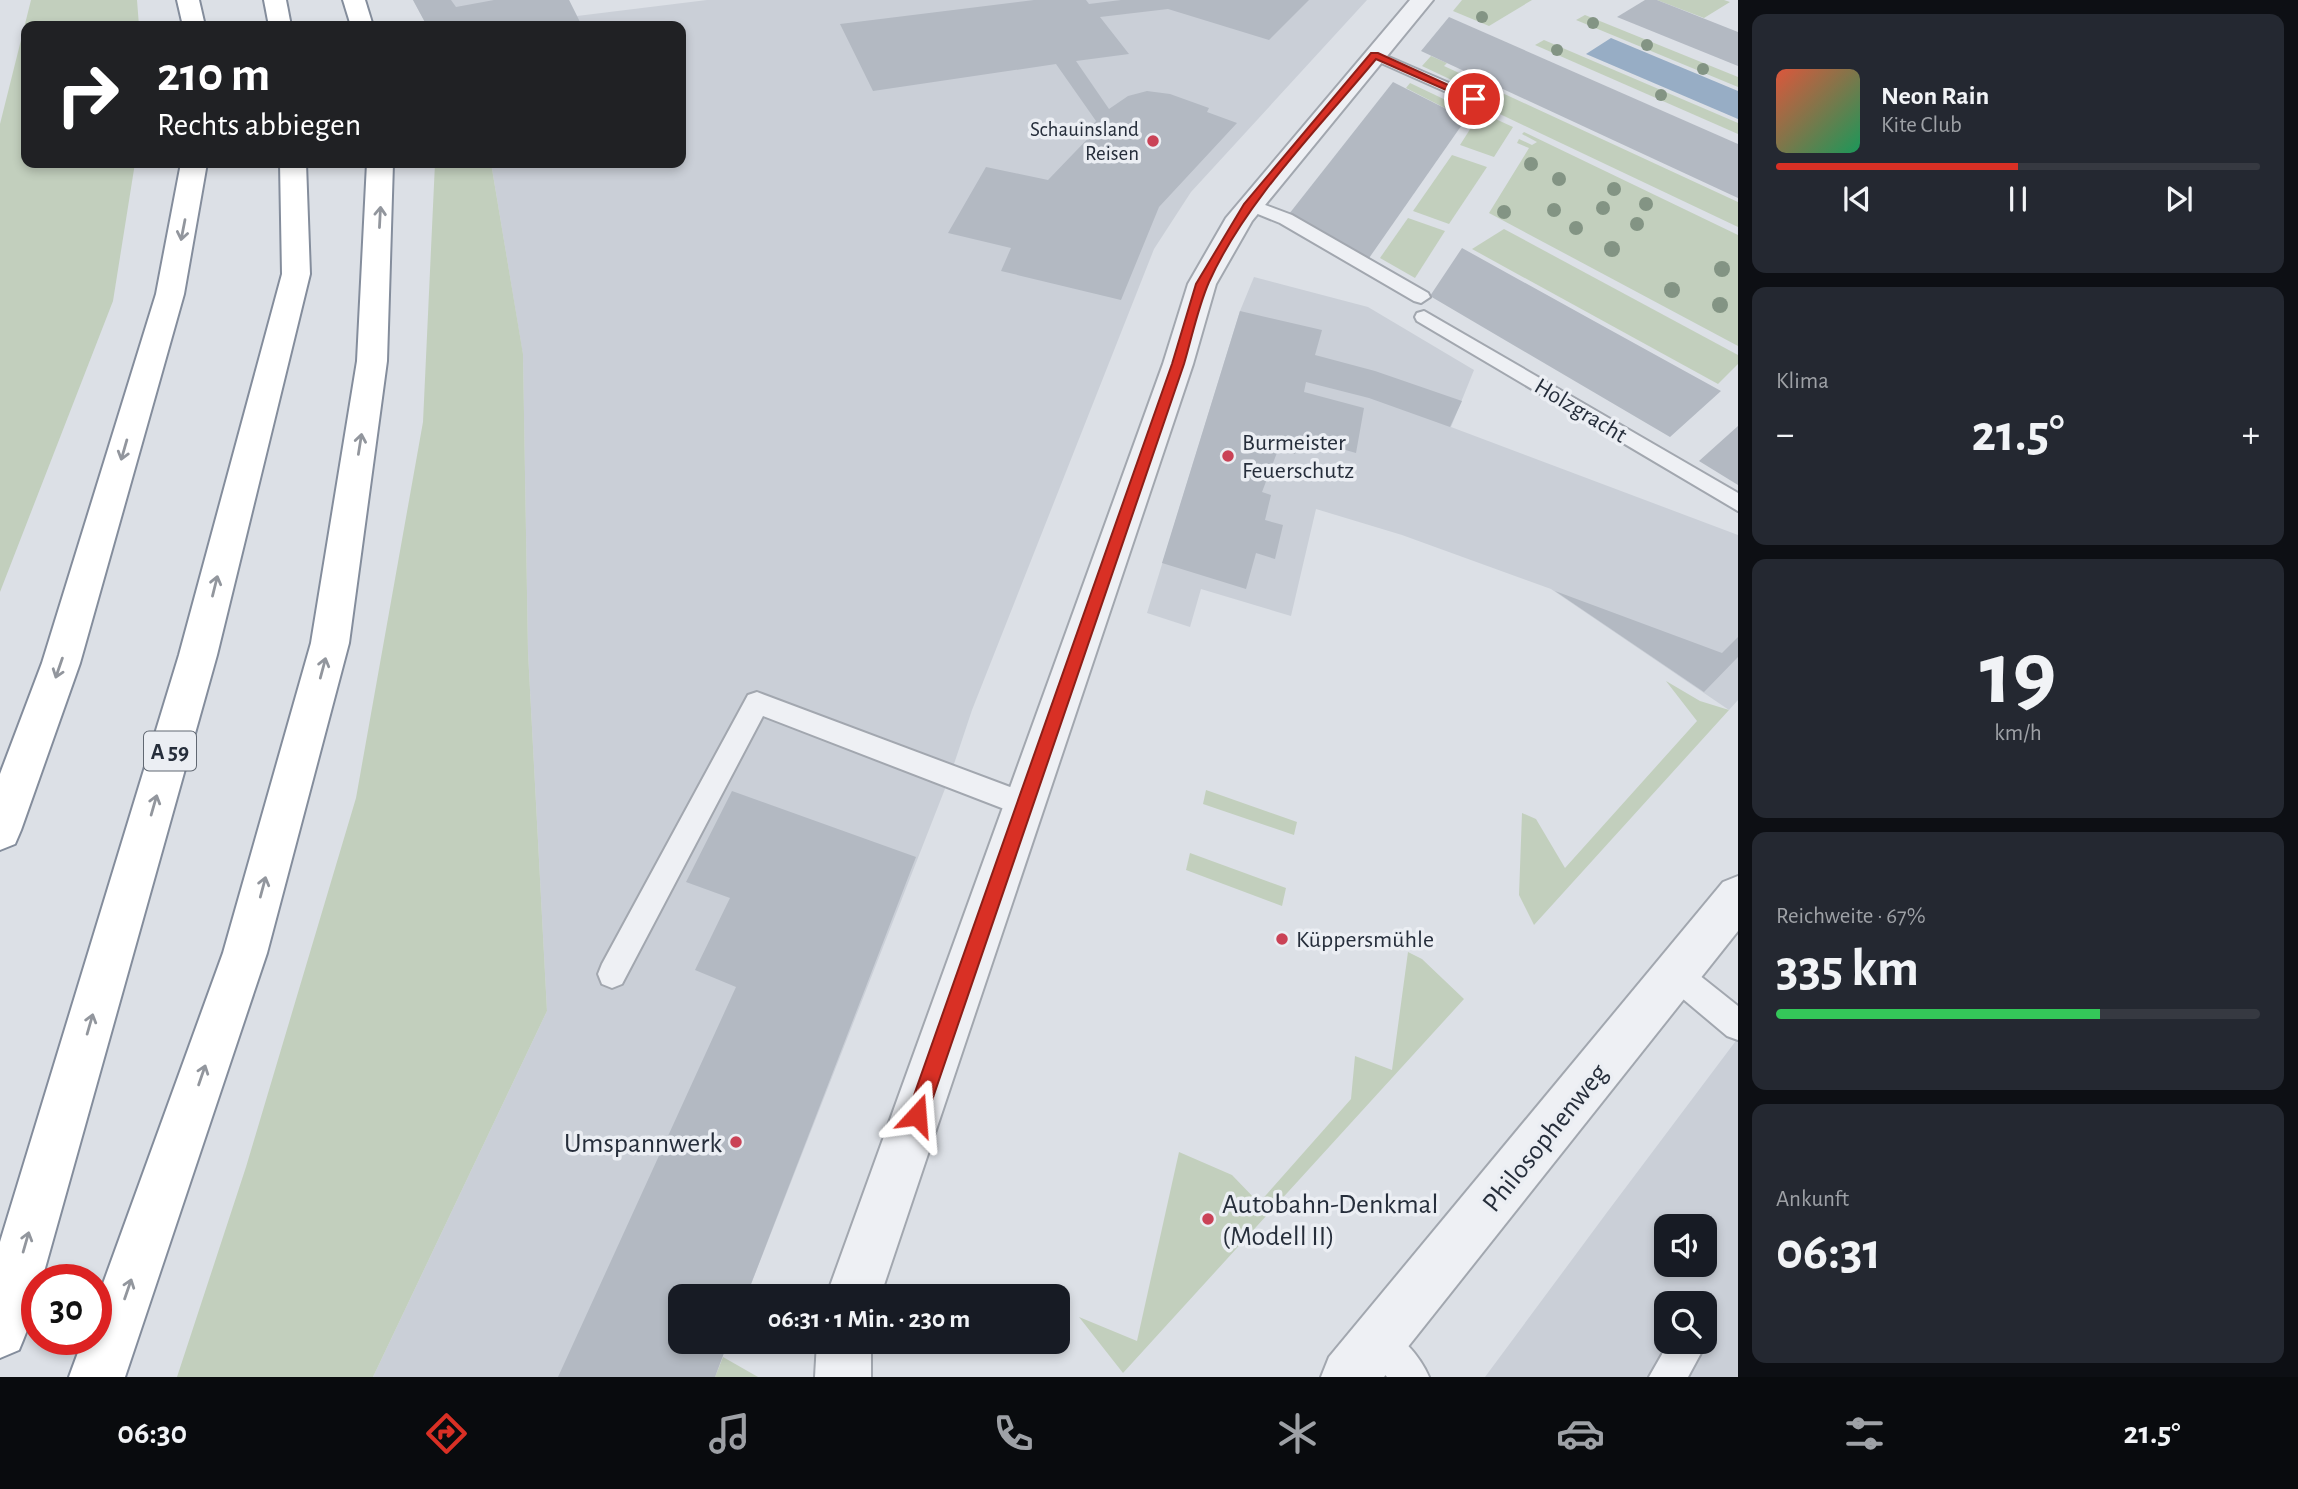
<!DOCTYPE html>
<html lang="de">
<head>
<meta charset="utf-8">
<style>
  body { margin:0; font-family:"Alegreya Sans",sans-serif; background:#242831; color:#f1f3f6; height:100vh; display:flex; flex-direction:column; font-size:26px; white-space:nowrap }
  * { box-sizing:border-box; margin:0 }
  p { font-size:23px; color:#9ea1a6 }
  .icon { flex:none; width:38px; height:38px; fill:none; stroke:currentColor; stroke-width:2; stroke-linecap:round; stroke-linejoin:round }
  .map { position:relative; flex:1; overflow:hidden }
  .sheet { display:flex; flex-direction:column; gap:14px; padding:14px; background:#0d0f14; width:560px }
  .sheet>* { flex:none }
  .top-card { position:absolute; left:21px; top:21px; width:665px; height:147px; border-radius:14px; box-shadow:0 4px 10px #0003; background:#202124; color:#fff; overflow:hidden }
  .fabs { position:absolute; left:1654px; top:1214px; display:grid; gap:14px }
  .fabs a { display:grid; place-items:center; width:63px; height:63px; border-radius:14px; background:#171b24; box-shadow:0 4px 10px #0003; font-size:35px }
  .speed { position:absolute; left:21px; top:1264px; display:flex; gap:14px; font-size:35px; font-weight:700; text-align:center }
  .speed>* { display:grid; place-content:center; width:91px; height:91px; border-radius:50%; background:#171b24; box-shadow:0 4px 10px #0003; line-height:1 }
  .speed .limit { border:10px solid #d22; background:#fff; color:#111 }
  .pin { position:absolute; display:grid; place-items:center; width:60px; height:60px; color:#fff; margin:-30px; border:4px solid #fff; border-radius:50%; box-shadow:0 2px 7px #0007 }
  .me { position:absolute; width:77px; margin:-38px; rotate:19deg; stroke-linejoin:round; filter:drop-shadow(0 0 5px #0008) }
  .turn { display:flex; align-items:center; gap:24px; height:147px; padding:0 21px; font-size:32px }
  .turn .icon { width:91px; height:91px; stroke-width:2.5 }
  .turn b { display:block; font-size:49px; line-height:60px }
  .big { font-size:52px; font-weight:700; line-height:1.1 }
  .sheet .widget { flex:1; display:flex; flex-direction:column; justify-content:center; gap:10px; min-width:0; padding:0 24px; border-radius:14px; background:#242831 }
  .sheet .dial { align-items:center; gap:0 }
  .dial b { font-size:91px; line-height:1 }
  .song { display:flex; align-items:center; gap:21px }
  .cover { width:84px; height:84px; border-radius:10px; background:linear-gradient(135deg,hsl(10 70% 55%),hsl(150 70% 35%)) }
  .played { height:7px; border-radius:4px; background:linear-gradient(90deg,#d93025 50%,#363941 50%) }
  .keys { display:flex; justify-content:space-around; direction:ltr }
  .heat { display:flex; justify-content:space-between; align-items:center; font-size:38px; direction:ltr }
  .charge { height:10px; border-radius:5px; background:linear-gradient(90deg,#34c759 67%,#363941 0) }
  .trip { position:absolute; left:668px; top:1284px; width:402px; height:70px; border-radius:14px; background:#171b24; box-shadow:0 4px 10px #0003; font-weight:700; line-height:70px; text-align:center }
  .dock { display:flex; height:112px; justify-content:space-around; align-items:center; background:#090b0e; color:#9ea1a6 }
  .dock .icon { width:49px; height:49px }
  .dock .active { color:#d93025 }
  .dock b { font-size:32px; color:#f1f3f6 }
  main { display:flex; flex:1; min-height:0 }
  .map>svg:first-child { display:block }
</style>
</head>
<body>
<main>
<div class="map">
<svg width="1738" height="1377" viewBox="0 0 1738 1377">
  <rect width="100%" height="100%" fill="#dce0e6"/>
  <g fill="#cacfd7" fill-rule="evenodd">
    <path d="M 413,0 L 569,0 L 577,16 L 707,0 L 1367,0 L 1191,192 L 1154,249 L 972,710 L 950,776 L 746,1297 L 681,1297 L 681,1342 L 728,1342 L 715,1377 L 373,1377 L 547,1011 L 528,652 L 523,355 L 491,163 L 681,163 L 681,26 L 427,26 Z"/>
    <path d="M 1254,277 L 1368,307 L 1474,370 L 1451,427 L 1738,535 L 1738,700 L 1729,710 L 1551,589 L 1402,535 L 1316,509 L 1291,616 L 1201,589 L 1190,627 L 1147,613 L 1240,311 Z"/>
    <path d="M 1738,1038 L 1738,1377 L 1485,1377 L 1608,1211 ZM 1666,1227 L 1704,1227 L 1704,1265 L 1666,1265 ZM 1666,1304 L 1704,1304 L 1704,1342 L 1666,1342 Z"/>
  </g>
  <g fill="#c2cfbd">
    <path d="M 31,0 L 137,0 L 139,26 L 26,26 L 26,163 L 135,163 L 113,301 L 0,592 L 0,124 Z"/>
    <path d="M 1462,0 L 1532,0 L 1489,26 L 1453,11 Z"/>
    <path d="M 1657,0 L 1724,0 L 1730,2 L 1704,18 Z"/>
    <path d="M 1585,15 L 1738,77 L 1738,87 L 1576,20 Z"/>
    <path d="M 1544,40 L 1738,123 L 1738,134 L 1535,45 Z"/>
    <path d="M 1431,56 L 1447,63 L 1444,66 L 1738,202 L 1738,227 L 1483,106 L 1492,99 L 1422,66 Z"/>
    <path d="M 1410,83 L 1473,113 L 1478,111 L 1513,127 L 1494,157 L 1460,145 L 1474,123 L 1406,88 Z"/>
    <path d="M 1524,132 L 1738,235 L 1738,346 L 1489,213 L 1529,148 L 1517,143 L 1519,139 L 1532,145 L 1537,142 L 1522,134 Z"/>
    <path d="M 1452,155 L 1487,167 L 1449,224 L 1413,211 Z"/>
    <path d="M 435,163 L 491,163 L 523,354 L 528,652 L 547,1011 L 373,1377 L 177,1377 L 246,1167 L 356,798 L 423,422 Z"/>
    <path d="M 1408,218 L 1445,231 L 1415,278 L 1380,258 Z"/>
    <path d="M 1504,229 L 1738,355 L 1738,364 L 1718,384 L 1472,249 Z"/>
    <path d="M 1666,681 L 1700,701 L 1729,710 L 1534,925 L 1519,895 L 1522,813 L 1536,819 L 1565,868 L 1697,721 Z"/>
    <path d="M 1206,790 L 1297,822 L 1294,835 L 1203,804 Z"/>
    <path d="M 1190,853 L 1286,888 L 1282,906 L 1186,870 Z"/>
    <path d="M 1408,952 L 1422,959 L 1464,999 L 1123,1373 L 1079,1317 L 1137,1341 L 1179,1152 L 1232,1175 L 1259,1203 L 1351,1099 L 1355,1056 L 1392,1070 Z"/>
    <path d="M 723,1357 L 758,1377 L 715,1377 Z"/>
  </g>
  <path fill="#97adc5" d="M 1611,38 L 1738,91 L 1738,119 L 1586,54 Z"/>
  <g fill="#b3b9c2">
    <path d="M 413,0 L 451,0 L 456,7 L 494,0 L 569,0 L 582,26 L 427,26 Z"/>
    <path d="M 1034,0 L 1086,0 L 1089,4 L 1121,0 L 1309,0 L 1269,40 L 1168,9 L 1100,17 L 1129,54 L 1076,61 L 1109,109 L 1128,96 L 1147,91 L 1170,94 L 1209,108 L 1207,112 L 1237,123 L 1159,207 L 1121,300 L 1001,271 L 1011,248 L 948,233 L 986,167 L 1048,180 L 1099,127 L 1093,125 L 1096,121 L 1056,64 L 873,91 L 840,24 Z"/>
    <path d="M 1645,0 L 1657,0 L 1738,32 L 1738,66 L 1617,17 Z"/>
    <path d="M 1449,17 L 1738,144 L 1738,198 L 1421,51 Z"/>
    <path d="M 1393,82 L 1466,119 L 1367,261 L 1289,214 Z"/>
    <path d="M 1462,248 L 1594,321 L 1721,391 L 1670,437 L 1430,296 Z"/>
    <path d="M 1240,311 L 1322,330 L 1315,355 L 1375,371 L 1462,401 L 1450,427 L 1369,398 L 1306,382 L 1304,392 L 1364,408 L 1356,453 L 1300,437 L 1295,454 L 1278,450 L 1262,492 L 1271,495 L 1265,520 L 1283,525 L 1275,559 L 1256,553 L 1246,589 L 1162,563 Z"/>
    <path d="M 1738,426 L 1738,485 L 1699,461 Z"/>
    <path d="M 1555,591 L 1722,653 L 1738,637 L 1738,657 L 1704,692 Z"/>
    <path d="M 732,791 L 916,857 L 746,1297 L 681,1297 L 681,1342 L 728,1342 L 715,1377 L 558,1377 L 736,987 L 695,970 L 730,898 L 686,882 Z"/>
  </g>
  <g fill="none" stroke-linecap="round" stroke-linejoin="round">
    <defs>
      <g id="lane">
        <path d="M 1375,51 L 1479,96 L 1482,99 L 1479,102 L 1469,102 L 1370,58 L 1368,55 Z"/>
        <path d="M 1249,199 L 1292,215 L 1428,293 L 1430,297 L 1421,303 L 1414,301 L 1280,223 L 1243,208 L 1241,204 Z"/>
        <path d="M 1424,311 L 1738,493 L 1738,511 L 1417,321 L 1415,317 L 1417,313 Z"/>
        <path d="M 757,692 L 1034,796 L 1038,805 L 1034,814 L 1025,817 L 763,716 L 622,984 L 612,988 L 602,984 L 598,974 L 602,964 L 748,695 Z"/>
        <path d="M 1674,959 L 1684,963 L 1738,1006 L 1738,1040 L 1727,1036 L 1664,983 L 1660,973 L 1664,963 Z"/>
        <path d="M 1378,1324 C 1399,1332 1420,1356 1429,1377 L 1387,1377 L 1366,1353 L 1361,1341 L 1366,1329 Z"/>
        <path d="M 1704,1335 L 1707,1342 L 1688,1377 L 1649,1377 L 1669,1342 L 1704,1342 Z"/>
      </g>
      <g id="street">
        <path d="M 1410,0 L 1433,0 L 1252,221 L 1216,284 L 1193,364 L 880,1297 L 826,1297 L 1163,364 L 1188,284 L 1226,218 Z"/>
        <path d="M 1738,876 L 1738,931 L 1384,1377 L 1321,1377 L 1329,1357 L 1723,882 Z"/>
        <path d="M 817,1342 L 871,1342 L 871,1377 L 815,1377 Z"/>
      </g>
      <g id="highway">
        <path d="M 177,0 L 199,0 L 205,26 L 183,26 Z"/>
        <path d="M 264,0 L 286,0 L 291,26 L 269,26 Z"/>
        <path d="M 343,0 L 365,0 L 373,26 L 351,26 Z"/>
        <path d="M 181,163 L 207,163 L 184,294 L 80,663 L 21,830 L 15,844 L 0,850 L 0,774 L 42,663 L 156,294 Z"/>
        <path d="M 280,163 L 306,163 L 310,274 L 217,655 L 42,1279 L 37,1279 C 37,1304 29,1327 19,1350 L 0,1358 L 0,1242 L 179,655 L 282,274 Z"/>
        <path d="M 367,163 L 393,163 L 387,361 L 349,643 L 267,953 L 125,1377 L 69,1377 L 83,1339 L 96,1339 L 96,1303 L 223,953 L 311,643 L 357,361 Z"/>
      </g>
    </defs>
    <use href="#lane" stroke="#a2a7af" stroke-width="4"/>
    <use href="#street" stroke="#a2a7af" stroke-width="4"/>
    <use href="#highway" stroke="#848d9c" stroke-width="4"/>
    <use href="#lane" fill="#eef0f4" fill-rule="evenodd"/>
    <use href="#street" fill="#eef0f4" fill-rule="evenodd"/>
    <use href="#highway" fill="#fff" fill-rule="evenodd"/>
  </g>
  <g fill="#839484">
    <circle cx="1482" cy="17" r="6"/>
    <circle cx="1593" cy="23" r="6"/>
    <circle cx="1647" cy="45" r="6"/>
    <circle cx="1557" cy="50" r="6"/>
    <circle cx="1703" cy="69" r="6"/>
    <circle cx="1661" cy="95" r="6"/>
    <circle cx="1531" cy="164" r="7"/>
    <circle cx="1559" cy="179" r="7"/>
    <circle cx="1614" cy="189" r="7"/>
    <circle cx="1646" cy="204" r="7"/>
    <circle cx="1603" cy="208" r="7"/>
    <circle cx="1554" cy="210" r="7"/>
    <circle cx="1504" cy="212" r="7"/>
    <circle cx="1637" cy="224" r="7"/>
    <circle cx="1576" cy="228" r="7"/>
    <circle cx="1612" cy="249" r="8"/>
    <circle cx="1722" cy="269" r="8"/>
    <circle cx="1672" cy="290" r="8"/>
    <circle cx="1720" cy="305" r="8"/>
  </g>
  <defs><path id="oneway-shaft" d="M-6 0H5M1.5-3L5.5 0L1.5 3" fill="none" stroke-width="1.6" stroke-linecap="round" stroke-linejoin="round" transform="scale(1.75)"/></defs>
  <g stroke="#92969d">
    <use href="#oneway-shaft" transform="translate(380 217) rotate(-87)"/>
    <use href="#oneway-shaft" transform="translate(183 230) rotate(101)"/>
    <use href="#oneway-shaft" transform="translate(360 444) rotate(-81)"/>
    <use href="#oneway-shaft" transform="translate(124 450) rotate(106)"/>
    <use href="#oneway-shaft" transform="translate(215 586) rotate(-76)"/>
    <use href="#oneway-shaft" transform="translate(59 668) rotate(109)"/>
    <use href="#oneway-shaft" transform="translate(323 668) rotate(-75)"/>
    <use href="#oneway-shaft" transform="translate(154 805) rotate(-74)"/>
    <use href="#oneway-shaft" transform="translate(263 887) rotate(-75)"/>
    <use href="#oneway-shaft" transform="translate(90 1024) rotate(-74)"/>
    <use href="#oneway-shaft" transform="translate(202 1075) rotate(-71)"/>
    <use href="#oneway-shaft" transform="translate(26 1242) rotate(-74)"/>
    <use href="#oneway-shaft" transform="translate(128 1289) rotate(-71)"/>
  </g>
  <path fill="#d93025" stroke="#8d1f18" stroke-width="2" d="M 1371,53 L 1378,53 L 1479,99 L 1471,101 L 1376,59 C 1319,128 1246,200 1209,282 C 1198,307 1192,337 1184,364 L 927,1115 L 924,1123 L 917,1126 L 910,1123 L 907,1115 L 1172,364 L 1196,284 L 1244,204 Z"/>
  <g fill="#ca4256" stroke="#ebeef3" stroke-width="2.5">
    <circle cx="1153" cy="141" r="7"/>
    <circle cx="1228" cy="456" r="7"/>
    <circle cx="1282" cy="939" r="7"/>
    <circle cx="736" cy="1142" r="7"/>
    <circle cx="1208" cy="1219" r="7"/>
  </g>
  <g text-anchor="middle" stroke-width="7" stroke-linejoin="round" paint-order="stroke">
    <g font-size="21" fill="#262e3b" stroke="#ebeef3" text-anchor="end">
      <text x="1139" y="136">Schauinsland<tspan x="1139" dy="24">Reisen</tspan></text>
    </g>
    <rect fill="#ebeef3" stroke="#616872" stroke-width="2" x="144" y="731.5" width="52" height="39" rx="5"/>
    <g font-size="23" font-weight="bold" fill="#262e3b">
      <text x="170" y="759">A 59</text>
    </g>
    <g font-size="24" fill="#262e3b" stroke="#ebeef3">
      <text transform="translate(1581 410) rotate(31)" y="8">Holzgracht</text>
    </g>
    <g font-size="24" fill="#262e3b" stroke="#ebeef3" text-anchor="start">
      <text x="1242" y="450">Burmeister<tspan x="1242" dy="28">Feuerschutz</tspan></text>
      <text x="1296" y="947">Küppersmühle</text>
    </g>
    <g font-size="28" fill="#262e3b" stroke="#ebeef3">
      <text transform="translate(1544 1137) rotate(-51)" y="10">Philosophenweg</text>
    </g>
    <g font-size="28" fill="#262e3b" stroke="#ebeef3" text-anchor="end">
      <text x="722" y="1152">Umspannwerk</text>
      <text x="1222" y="1213" text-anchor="start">Autobahn-Denkmal<tspan x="1222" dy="32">(Modell II)</tspan></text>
    </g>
  </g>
</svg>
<div class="fabs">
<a><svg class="icon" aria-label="sound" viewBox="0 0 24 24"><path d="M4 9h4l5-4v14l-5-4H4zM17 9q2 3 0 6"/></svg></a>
<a><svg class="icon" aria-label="search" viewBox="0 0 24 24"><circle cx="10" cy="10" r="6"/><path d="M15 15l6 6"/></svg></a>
</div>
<div class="speed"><div class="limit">30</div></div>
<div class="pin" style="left:1474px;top:99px;background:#d93025"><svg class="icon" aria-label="arrive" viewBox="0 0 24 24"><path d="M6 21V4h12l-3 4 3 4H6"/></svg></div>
<svg class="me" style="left:917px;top:1115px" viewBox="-20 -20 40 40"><path d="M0-17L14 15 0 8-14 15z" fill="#d93025" stroke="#fff" stroke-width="4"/></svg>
<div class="trip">06:31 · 1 Min. · 230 m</div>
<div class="top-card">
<div class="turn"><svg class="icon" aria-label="right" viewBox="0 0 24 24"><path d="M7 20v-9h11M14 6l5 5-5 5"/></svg><div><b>210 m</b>Rechts abbiegen</div></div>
</div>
</div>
<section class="sheet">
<div class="widget">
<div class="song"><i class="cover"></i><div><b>Neon Rain</b><p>Kite Club</p></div></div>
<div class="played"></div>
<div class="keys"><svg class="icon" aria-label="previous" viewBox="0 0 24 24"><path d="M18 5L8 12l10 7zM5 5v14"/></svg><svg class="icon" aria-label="pause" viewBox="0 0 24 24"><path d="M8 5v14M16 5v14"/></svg><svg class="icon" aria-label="next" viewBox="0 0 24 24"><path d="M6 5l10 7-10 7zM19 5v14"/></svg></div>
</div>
<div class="widget"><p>Klima</p>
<div class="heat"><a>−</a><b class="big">21.5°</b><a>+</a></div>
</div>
<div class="widget dial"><b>19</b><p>km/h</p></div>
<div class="widget"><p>Reichweite · 67%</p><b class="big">335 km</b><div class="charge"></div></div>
<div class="widget"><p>Ankunft</p><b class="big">06:31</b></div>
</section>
</main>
<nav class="dock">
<b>06:30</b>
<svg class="icon active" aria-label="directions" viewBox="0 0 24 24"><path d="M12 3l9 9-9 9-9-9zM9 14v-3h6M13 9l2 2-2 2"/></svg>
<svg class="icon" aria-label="music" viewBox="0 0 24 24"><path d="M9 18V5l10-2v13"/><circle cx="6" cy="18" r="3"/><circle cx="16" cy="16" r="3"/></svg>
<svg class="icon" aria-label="phone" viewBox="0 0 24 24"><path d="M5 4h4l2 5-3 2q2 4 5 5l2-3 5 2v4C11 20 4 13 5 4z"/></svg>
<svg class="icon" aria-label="climate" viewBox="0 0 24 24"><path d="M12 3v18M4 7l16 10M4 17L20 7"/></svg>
<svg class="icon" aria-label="car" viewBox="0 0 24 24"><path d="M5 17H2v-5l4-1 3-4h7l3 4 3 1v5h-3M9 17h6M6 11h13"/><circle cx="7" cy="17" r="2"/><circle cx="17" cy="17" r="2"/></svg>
<svg class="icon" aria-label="filters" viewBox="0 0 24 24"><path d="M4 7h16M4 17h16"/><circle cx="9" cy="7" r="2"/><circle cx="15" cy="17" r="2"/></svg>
<b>21.5°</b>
</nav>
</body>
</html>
